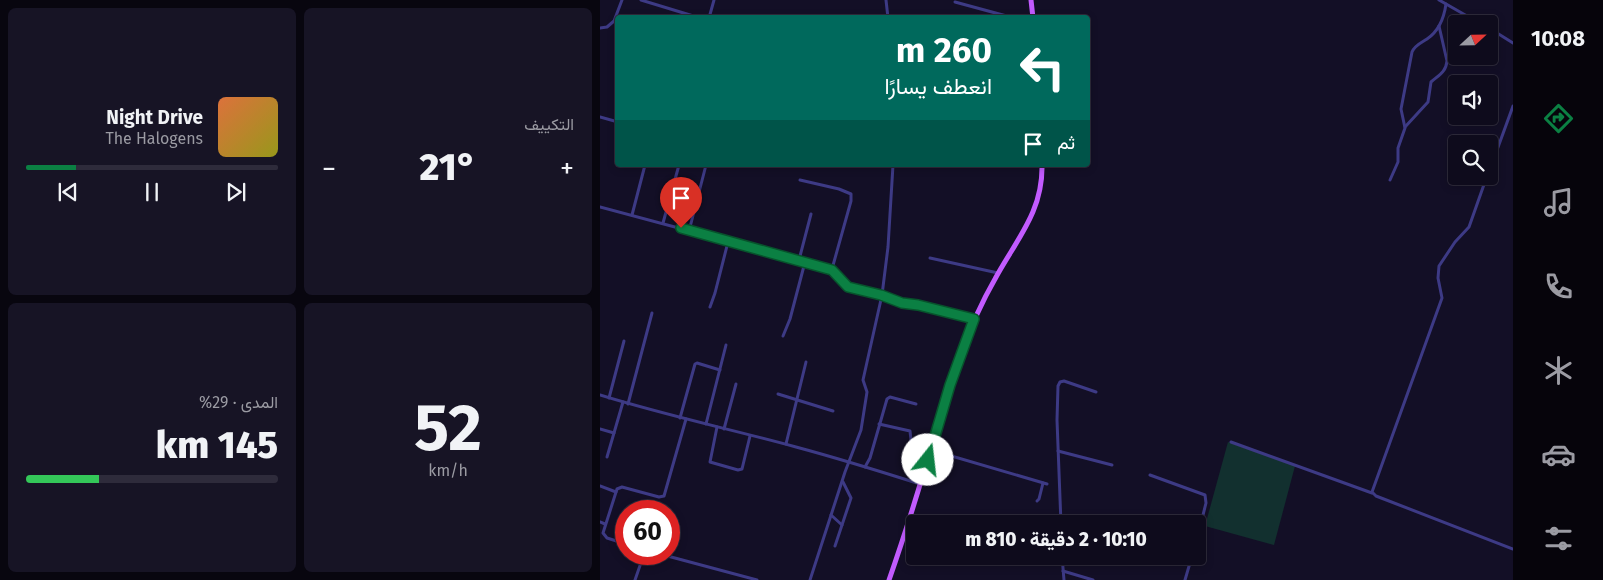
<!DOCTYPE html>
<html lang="ar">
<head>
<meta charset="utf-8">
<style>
  body { margin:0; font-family:"Fira Sans",Vazirmatn,sans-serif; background:#171425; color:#f1f3f6; direction:rtl; height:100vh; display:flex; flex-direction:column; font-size:19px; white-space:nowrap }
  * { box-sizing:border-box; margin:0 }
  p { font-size:16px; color:#9b9ba3 }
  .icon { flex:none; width:28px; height:28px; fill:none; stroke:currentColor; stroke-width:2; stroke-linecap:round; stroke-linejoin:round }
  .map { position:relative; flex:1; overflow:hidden; direction:ltr }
  .drawer { display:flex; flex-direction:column; gap:8px; padding:8px; background:#08060f; width:600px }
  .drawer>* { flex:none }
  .hud { position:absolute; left:15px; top:15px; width:475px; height:152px; border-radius:5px; box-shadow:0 2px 8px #0003,0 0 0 1px #2e2b3b; direction:rtl; background:#00695c; color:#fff; overflow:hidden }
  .needle { width:32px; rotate:68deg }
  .controls { position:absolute; left:848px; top:15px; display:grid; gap:10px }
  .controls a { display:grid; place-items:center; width:50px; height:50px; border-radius:5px; background:#0e0b1c; box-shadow:0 2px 8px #0003,0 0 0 1px #2e2b3b; font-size:25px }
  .speed { position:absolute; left:15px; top:500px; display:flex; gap:10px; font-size:25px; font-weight:700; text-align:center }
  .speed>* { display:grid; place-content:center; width:65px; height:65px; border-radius:50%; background:#0e0b1c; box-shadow:0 2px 8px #0003,0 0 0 1px #2e2b3b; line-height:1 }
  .speed .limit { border:8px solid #d22; background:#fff; color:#111 }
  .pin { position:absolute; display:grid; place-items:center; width:42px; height:42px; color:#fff; margin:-51px -21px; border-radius:50% 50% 50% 0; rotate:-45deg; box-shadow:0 0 5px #0007 }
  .pin .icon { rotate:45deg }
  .me { position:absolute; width:55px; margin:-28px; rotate:16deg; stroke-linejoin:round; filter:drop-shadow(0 0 4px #0008) }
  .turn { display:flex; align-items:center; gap:18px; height:105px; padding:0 15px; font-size:22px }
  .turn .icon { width:65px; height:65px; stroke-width:2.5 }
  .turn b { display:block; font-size:35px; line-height:42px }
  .then { display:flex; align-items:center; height:48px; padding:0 15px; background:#0003; gap:10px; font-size:19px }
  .big { font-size:38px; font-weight:800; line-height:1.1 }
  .drawer .widget { flex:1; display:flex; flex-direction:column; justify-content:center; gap:8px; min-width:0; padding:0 18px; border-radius:8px; background:#171425 }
  .drawer .dial { align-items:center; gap:0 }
  .dial b { font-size:65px; line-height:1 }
  .song { display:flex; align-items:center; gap:15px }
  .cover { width:60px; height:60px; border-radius:8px; background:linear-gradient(135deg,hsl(20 70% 55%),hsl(60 70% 35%)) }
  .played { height:5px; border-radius:2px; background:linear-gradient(90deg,#0b8043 20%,#2e2b3b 20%) }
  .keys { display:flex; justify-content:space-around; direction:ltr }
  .heat { display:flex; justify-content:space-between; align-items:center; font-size:28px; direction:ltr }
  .charge { height:8px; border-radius:4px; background:linear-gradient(90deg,#34c759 29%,#2e2b3b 0) }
  .drawer .tiles { flex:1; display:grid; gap:8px; grid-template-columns:repeat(2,1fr) }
  .trip { position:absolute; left:306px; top:515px; width:300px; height:50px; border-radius:5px; background:#0e0b1c; box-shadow:0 2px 8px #0003,0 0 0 1px #2e2b3b; font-weight:800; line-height:50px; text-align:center; direction:rtl }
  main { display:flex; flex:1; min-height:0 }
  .tabs { display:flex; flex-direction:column; width:90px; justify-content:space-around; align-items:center; background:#06040b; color:#9b9ba3 }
  .tabs .icon { width:35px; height:35px }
  .tabs .current { color:#0b8043 }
  .tabs b { font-size:22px; color:#f1f3f6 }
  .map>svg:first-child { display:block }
</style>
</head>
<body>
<main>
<nav class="tabs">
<b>10:08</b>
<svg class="icon current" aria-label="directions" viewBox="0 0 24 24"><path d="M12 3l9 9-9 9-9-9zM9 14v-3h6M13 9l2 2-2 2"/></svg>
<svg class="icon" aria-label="music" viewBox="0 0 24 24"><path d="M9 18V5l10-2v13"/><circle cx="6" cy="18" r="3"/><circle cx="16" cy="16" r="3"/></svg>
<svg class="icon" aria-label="phone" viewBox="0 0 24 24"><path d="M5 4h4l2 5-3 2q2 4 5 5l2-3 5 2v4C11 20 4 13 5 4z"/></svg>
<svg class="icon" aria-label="climate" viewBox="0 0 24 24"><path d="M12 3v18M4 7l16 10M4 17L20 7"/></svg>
<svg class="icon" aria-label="car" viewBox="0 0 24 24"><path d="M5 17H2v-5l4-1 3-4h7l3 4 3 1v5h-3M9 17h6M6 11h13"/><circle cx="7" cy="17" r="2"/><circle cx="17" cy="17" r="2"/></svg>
<svg class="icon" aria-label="filters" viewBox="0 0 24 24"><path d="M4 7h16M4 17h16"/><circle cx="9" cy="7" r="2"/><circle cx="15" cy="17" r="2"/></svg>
</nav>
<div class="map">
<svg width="913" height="580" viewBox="0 0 913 580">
  <rect width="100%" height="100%" fill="#130f26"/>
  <path fill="#12302f" d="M 628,442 L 695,466 L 674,545 L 605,526 Z"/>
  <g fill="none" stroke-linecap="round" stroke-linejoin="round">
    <g stroke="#3d3a85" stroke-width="3">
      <path d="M 41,0 L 100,18"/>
      <path d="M 286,0 L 288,18"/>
      <path d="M 839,0 L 881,24"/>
      <path d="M 355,2 L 414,18"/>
      <path d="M 214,16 L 222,18"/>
      <path d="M 109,18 L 114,0"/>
      <path d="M 0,28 L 7,27 L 14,21 L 22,0"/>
      <path d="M 889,28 L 913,43"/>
      <path d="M 0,117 L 18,122"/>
      <path d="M 805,127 L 828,102 L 831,82 C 839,75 846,72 847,61 L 839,26"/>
      <path d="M 889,172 L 913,106"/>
      <path d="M 887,176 L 869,227 L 855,242 L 839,266 L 838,278 L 842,298 L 772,492 L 776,496 L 913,549"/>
      <path d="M 200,180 L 239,189 L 251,194 L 251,201 L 232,269"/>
      <path d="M 790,180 L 798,162 L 798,148 L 805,128 L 801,109 L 812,52 C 815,45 821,43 827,39 C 839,31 844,18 846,4"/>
      <path d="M 0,207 L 232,269 L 248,287 L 281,295 L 302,303 L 317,305 L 374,319"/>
      <path d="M 32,215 L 45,165"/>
      <path d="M 63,223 L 79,165"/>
      <path d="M 89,231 L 106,165"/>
      <path d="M 330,258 L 398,273"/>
      <path d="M 199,260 L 211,214"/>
      <path d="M 110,307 L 115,293 L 128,242"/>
      <path d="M 183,336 L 190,319 L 205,262"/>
      <path d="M 178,394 L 233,411"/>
      <path d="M 0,395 C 64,415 130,429 196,447 C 237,458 279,471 320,484"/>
      <path d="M 9,398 L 24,341"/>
      <path d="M 28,404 L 52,313"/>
      <path d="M 80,418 L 95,364 L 97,363 L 120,370"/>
      <path d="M 106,424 L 126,345"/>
      <path d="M 279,424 L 310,431 L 311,440 L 308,456"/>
      <path d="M 117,427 L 110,462 L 138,470 L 142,469 L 150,436"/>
      <path d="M 0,429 L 14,433"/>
      <path d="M 124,429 L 136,384"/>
      <path d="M 631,442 L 772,493"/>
      <path d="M 186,444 L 206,362"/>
      <path d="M 331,450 L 447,484"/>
      <path d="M 458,451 L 512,465"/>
      <path d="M 7,457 L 23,402"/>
      <path d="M 265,467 L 270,458 L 287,399 L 290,397 L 316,404"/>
      <path d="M 550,475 L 605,495 L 606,503 L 598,535"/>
      <path d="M 0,486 L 16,492"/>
      <path d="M 437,501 L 439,499 L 443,483"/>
      <path d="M 231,515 L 242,525"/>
      <path d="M 0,522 L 5,524"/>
      <path d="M 461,524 L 457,420 L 458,386 L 460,382 L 464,381 L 496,392"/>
      <path d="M 26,544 L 7,538 L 3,533 L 17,489 L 22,487 L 59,497 L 64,496 L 86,419"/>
      <path d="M 235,546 L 251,498 L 243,482"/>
      <path d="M 60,554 L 157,580"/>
      <path d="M 462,556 L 464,580"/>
      <path d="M 463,571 L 493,580"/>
      <path d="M 35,580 L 44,554"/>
      <path d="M 210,580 L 245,472 L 261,430 L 267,392 L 263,380 L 282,295 L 288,247 L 293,165"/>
      <path d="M 585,580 L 592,556"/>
    </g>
    <g stroke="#c25bff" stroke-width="5">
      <path d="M 431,0 L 433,18"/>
      <path d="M 289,580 C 302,543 314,505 325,468 C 345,403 361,338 395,279 C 416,240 443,212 442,165"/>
    </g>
  </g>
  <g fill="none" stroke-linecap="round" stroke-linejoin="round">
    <defs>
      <path id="route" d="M 81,228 L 232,270 L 248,287 L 281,295 L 302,303 L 318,305 L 374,319 L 350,385 L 328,460"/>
    </defs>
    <use href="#route" stroke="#07532c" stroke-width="12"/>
    <use href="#route" stroke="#0b8043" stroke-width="9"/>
  </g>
</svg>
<div class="controls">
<a><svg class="needle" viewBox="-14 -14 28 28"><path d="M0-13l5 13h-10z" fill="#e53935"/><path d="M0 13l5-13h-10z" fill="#9b9ba3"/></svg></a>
<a><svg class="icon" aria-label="sound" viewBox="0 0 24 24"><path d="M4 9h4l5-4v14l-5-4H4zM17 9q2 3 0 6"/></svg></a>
<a><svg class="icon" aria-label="search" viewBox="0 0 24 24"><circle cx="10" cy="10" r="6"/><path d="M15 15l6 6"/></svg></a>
</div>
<div class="speed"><div class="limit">60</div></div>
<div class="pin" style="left:81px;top:228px;background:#d93025"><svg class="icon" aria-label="arrive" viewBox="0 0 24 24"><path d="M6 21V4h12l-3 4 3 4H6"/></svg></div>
<svg class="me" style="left:328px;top:460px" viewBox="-20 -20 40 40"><circle r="19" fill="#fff"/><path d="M0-13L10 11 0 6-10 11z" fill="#0b8043"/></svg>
<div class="trip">10:10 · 2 دقيقة · 810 m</div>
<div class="hud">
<div class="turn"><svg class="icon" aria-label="left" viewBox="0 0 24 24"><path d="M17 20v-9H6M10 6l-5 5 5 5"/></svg><div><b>260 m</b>انعطف يسارًا</div></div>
<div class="then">ثم<svg class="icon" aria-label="arrive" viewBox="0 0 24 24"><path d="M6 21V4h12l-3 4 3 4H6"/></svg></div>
</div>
</div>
<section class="drawer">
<div class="tiles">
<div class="widget"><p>التكييف</p>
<div class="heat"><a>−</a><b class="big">21°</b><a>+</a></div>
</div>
<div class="widget">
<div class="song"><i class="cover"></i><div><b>Night Drive</b><p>The Halogens</p></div></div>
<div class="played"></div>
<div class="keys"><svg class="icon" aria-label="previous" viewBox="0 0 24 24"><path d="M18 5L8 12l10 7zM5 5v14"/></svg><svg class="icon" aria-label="pause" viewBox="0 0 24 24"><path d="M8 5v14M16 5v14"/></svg><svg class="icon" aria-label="next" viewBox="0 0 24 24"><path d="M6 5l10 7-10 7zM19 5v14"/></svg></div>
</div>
<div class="widget dial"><b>52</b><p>km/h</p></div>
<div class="widget"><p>المدى · 29%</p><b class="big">145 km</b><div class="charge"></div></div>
</div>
</section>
</main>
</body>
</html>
